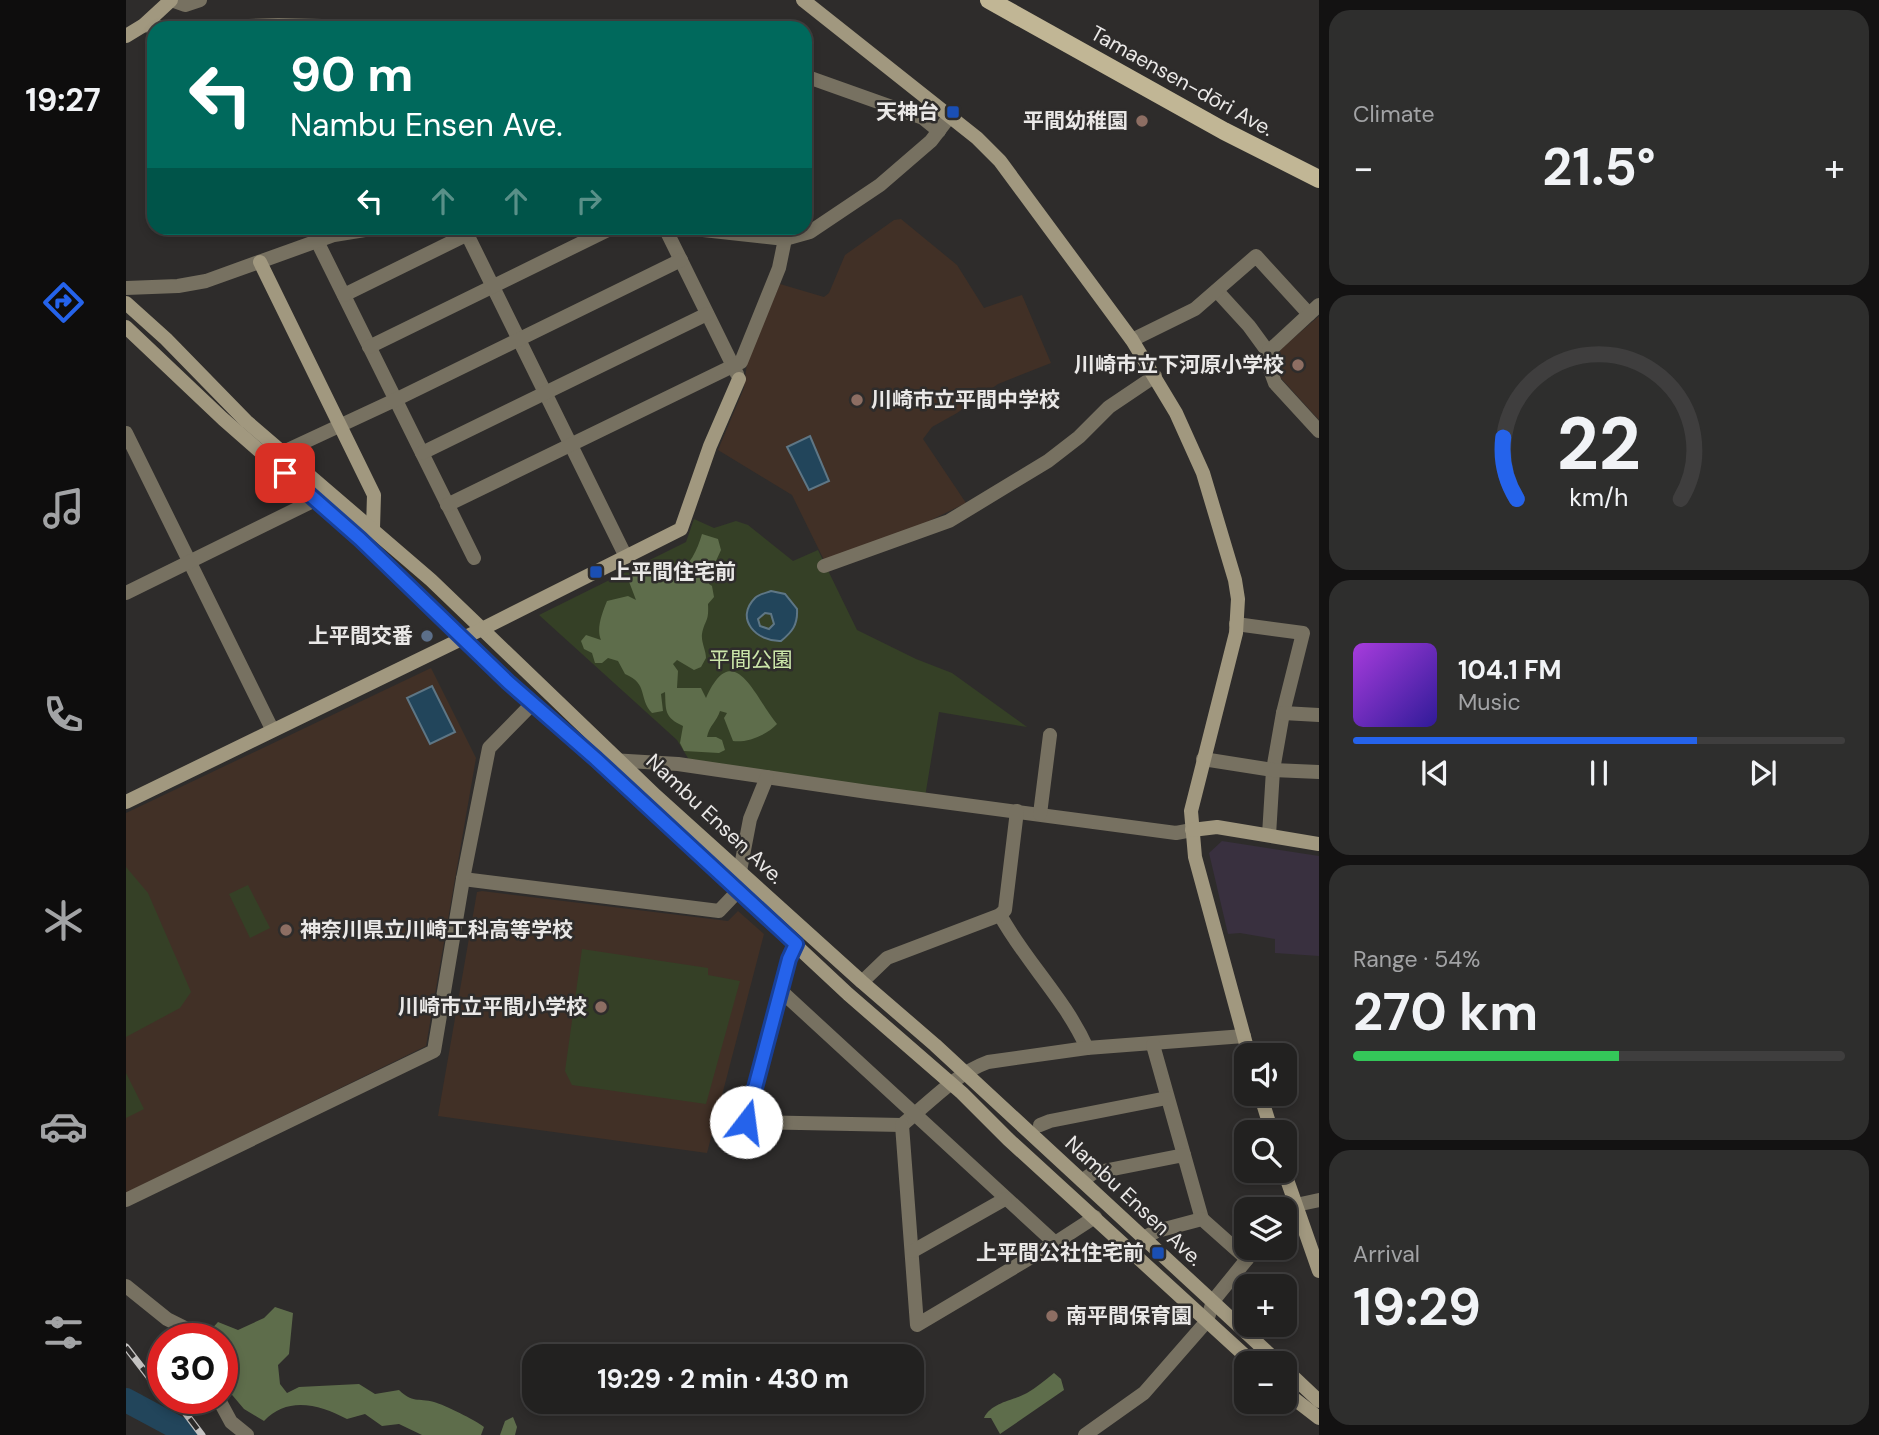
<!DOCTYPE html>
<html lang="en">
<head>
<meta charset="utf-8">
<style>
  body { margin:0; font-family:"DM Sans","Noto Sans JP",sans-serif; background:#2e2e2d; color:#f1f3f6; height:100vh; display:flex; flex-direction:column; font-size:26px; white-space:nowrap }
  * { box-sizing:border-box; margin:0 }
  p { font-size:23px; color:#a2a3a5 }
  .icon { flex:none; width:38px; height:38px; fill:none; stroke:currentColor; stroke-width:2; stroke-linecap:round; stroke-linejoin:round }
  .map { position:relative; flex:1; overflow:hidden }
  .side { display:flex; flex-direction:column; gap:10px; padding:10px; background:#131212; width:560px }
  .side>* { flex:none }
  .guide { position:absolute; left:21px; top:21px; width:665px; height:214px; border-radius:21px; box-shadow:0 4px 10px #0003,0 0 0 2px #3f3e3e; background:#00695c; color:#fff; overflow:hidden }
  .fabs { position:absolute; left:1108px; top:1043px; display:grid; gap:14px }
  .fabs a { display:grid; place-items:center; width:63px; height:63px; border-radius:14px; background:#222120; box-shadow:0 4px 10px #0003,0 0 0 2px #3f3e3e; font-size:35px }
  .speed { position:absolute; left:21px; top:1323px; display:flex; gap:14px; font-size:35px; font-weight:700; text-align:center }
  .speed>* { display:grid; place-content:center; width:91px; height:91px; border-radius:50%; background:#222120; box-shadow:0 4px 10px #0003,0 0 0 2px #3f3e3e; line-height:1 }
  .speed .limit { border:10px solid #d22; background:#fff; color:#111 }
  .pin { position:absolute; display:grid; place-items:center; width:60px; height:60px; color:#fff; margin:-30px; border-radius:14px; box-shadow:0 4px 10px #0006 }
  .me { position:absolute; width:77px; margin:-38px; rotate:15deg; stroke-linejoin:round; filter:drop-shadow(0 0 5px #0008) }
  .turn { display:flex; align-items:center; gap:24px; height:147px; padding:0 28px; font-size:32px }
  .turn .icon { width:91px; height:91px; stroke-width:2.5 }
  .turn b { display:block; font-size:49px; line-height:60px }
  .lanes { display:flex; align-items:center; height:66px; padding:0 28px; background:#0003; justify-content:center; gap:35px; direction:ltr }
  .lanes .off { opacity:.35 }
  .big { font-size:52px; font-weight:700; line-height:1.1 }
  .side .widget { flex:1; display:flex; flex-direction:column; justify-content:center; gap:10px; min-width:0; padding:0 24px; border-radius:21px; background:#2e2e2d }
  .side .dial { align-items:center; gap:0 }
  .dial svg { height:182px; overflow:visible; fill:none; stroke:#3f3e3e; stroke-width:7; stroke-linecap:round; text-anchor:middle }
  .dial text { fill:#f1f3f6; stroke:none }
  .song { display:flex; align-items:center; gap:21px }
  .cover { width:84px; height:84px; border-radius:10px; background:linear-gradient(135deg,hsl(280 70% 55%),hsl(250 70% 35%)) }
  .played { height:7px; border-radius:4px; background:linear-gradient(90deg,#2563eb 70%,#3f3e3e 70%) }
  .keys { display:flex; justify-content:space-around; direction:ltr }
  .heat { display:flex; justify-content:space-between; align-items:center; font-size:38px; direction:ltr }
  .charge { height:10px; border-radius:5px; background:linear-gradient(90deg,#34c759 54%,#3f3e3e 0) }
  .trip { position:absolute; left:396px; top:1344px; width:402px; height:70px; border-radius:21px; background:#222120; box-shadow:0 4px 10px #0003,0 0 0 2px #3f3e3e; font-weight:700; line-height:70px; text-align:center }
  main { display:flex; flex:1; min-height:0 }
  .menu { display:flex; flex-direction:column; width:126px; justify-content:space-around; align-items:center; background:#0e0d0d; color:#a2a3a5 }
  .menu .icon { width:49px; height:49px }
  .menu .on { color:#2563eb }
  .menu b { font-size:32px; color:#f1f3f6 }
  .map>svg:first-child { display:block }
</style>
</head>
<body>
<main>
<nav class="menu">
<b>19:27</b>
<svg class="icon on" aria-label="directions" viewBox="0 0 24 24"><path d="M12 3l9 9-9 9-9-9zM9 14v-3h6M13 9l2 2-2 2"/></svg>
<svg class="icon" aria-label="music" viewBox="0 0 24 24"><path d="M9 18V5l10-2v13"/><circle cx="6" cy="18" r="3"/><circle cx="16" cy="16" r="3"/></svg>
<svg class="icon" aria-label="phone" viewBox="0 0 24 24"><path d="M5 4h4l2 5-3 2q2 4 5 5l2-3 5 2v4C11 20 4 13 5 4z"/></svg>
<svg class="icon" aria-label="climate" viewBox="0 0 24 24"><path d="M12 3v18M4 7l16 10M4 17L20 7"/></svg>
<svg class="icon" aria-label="car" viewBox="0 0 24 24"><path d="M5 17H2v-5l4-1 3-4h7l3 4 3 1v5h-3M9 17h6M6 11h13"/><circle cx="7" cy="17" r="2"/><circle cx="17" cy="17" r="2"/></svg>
<svg class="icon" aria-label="filters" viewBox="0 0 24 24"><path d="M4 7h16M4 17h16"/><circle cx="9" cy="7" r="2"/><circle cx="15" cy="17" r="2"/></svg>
</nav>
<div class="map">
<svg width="1193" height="1435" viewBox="0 0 1193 1435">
  <rect width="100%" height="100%" fill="#2e2c2b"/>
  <path fill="#39303f" d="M 1096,841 L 1193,856 L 1193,956 L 1149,953 L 1149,939 L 1114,933 L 1102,934 L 1083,853 Z"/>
  <g fill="#413026">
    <path d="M 775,219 L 831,265 L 858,308 L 896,295 L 925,363 L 872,384 L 831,413 L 806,427 L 797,439 L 840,503 L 793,526 L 698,560 L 666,495 L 592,450 L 618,388 L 621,362 L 654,284 L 698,297 L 703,293 L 719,255 L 768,220 Z"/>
    <path d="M 1193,316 L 1193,420 L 1153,376 L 1148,355 Z"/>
    <path d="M 305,668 L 350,758 L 300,1046 L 0,1193 L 0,813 Z"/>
    <path d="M 356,891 L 602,921 L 612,911 L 638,934 L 581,1153 L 312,1116 L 351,892 Z"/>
  </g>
  <g fill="#354026">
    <path d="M 568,519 L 588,528 L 610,521 L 622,525 L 667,561 L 692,550 L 731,630 L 790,659 L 826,673 L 901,727 L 813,712 L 799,797 L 565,763 L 551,740 L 413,615 L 560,542 Z"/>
    <path d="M 0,867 L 22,893 L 65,992 L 54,1008 L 0,1037 Z"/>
    <path d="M 122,885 L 144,928 L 124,938 L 103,894 Z"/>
    <path d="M 456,949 L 582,968 L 582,975 L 614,981 L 580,1104 L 446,1085 L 439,1071 Z"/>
    <path d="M 0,1073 L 18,1109 L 0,1118 Z"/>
  </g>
  <g fill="#5e6d4b">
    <path d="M 576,534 L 592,539 L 595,550 L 584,574 L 583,584 L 586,586 L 588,597 L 582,604 C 583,623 579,619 576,634 C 575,642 580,650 580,658 L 575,667 L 568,670 L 551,660 L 547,664 L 552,671 L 551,688 L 575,688 L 580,698 C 608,635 630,700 651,724 C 641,735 621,743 607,741 L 598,718 L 601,713 L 594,711 C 591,721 583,726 581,737 L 590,737 L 596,740 L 599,750 L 593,753 L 558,751 L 554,743 L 557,726 C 538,717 540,711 539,692 L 535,694 L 537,711 L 526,713 C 512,698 523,684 499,674 L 492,661 L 482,658 L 476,663 L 469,663 L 466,653 L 458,649 L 455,641 L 460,635 L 475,640 C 470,629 476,613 481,601 L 502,596 L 510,600 L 502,579 C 508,568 517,564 530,564 L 536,571 L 550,575 C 564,565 571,551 576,534 Z"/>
    <path d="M 149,1307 L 167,1313 L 163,1354 L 152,1365 L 154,1384 L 161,1393 L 173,1387 L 233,1384 L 249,1394 L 273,1390 C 286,1403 292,1398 308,1402 C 319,1405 349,1420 358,1427 L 355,1435 L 296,1435 L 273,1424 L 256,1426 L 239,1414 L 221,1419 C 193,1404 161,1396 138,1421 L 118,1409 L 96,1383 L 96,1339 L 82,1339 L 83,1332 L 92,1322 L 112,1330 L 138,1318 Z"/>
    <path d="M 928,1373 L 935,1379 L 938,1390 L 874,1434 L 865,1418 L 858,1418 C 866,1402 887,1401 901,1393 C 910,1388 919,1380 928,1373 Z"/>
    <path d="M 387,1417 L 391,1427 L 389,1435 L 374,1435 L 379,1421 Z"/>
  </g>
  <g fill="#22455b" stroke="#5e7685" stroke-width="2" fill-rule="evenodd">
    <path d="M 684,436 L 703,481 L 683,490 L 661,447 Z"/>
    <path d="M 645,591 L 659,594 L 671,609 C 672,625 666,632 655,641 C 631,642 608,619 629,598 C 633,594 640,593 645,591 ZM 639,613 L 645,614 L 648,624 L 643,629 L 634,626 L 632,619 Z"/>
    <path d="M 306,686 L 329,732 L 304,744 L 281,698 Z"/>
  </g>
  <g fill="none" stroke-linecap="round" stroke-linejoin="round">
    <path stroke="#22455b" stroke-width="24" d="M 0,1400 L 65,1435"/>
    <g stroke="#777161" stroke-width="14">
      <path d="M 45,0 L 59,5 L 74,0"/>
      <path d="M 18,25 L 40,28"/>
      <path d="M 63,28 L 152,25 L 285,28"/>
      <path d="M 679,76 L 797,118 L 813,131"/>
      <path d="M 338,228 L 500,557"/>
      <path d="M 539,228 L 611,374"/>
      <path d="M 559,228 L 659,239 L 684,232 L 754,185 L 805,141 L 824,116"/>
      <path d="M 191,241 L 348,558"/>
      <path d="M 0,288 L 52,286 L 80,281 L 208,235 L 251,228"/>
      <path d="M 1091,291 L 1123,326 L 1142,352 L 1142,364 L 1149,383 L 1193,431"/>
      <path d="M 218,295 L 342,234"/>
      <path d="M 1006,340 L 1069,309 L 1130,256 L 1183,314"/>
      <path d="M 243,347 L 486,228"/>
      <path d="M 1142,352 L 1193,305"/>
      <path d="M 0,433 L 146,729"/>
      <path d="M 155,453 L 269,400 L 555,260"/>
      <path d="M 296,453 L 581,314"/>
      <path d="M 321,505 L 615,362 L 653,268 L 659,239"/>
      <path d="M 698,566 L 823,521 L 922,461 L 953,437 L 983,407 L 1029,376"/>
      <path d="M 0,593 L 189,500"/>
      <path d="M 1110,624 L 1177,633 L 1157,713 L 1147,770 L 1143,835"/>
      <path d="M 1157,713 L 1193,715"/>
      <path d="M 1077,759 L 1147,770 L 1193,772"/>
      <path d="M 485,760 L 552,764 L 742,792 L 1050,833 L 1066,830"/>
      <path d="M 914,814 L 924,735"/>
      <path d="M 614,871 L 624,819 L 641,777"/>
      <path d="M 337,879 L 593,911 L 613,890"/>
      <path d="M 874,915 C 900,962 939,999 961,1048"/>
      <path d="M 670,944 L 663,959 L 620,1122 L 776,1125 C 803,1103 829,1074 862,1062 L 961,1048 L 1118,1036"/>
      <path d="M 736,982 L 761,958 L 874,915 L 879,910 L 891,811"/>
      <path d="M 655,991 L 929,1243"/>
      <path d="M 1027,1045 L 1058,1155"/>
      <path d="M 776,1125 L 791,1325 L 929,1243 L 969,1217"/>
      <path d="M 914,1125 L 924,1121 L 1041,1098"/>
      <path d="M 956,1181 L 967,1173 L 1058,1155 L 1076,1219"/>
      <path d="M 0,1200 L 308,1051 L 337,879 L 363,748 L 406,704"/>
      <path d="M 1158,1215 L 1170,1205 L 1193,1200"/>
      <path d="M 1017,1238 L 1031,1231 L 1076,1219 L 1121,1259"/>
      <path d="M 787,1251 L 879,1199"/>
      <path d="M 0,1286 L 41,1319 L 59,1328 L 68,1339"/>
      <path d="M 92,1398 L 105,1422 L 121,1435"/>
      <path d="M 959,1435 L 1018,1393 L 1081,1321 L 1087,1301 L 1130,1248"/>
    </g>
    <g stroke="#a1987f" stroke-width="14">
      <path d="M 677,0 L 851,138 L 874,161 L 1006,340 L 1050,413 L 1077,473 L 1109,580 L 1112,599 L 1110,633 L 1065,811 L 1069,857 L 1123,1055"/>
      <path d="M 0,36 L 18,25 L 45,0"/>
      <path d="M 134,262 L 248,495 L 247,528"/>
      <path d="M 0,303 L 40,339 L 120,421 L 305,580 L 530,796 L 736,982 L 809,1045 L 1153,1363"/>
      <path d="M 0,327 L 97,419 L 234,539 L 382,682 L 475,763 L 722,994 L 836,1093 L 882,1139 L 1127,1363"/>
      <path d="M 0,802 L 356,629 L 555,529 L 584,446 L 613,379"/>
      <path d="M 1066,830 L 1091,827 L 1193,844"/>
      <path d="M 1134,1094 L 1146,1132"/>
      <path d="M 1158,1171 L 1193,1271"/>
      <path d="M 1158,1368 L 1193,1401"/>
      <path d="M 1158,1391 L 1193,1418"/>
    </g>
    <path stroke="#c1b695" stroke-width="18" d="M 863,0 L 1098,131 L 1193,179"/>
    <defs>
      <g id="rail">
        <path d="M 0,1347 L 37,1395"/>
        <path d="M 48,1398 L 76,1435"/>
      </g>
    </defs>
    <use href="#rail" stroke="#c4c2c1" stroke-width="7"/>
    <use href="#rail" stroke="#2e2c2b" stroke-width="4.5" stroke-dasharray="13" stroke-linecap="butt"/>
  </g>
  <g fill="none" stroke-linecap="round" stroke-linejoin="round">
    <defs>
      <path id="route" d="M 159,473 L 234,539 L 382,682 L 470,759 L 670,944 L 663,959 L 620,1122"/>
    </defs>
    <use href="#route" stroke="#184099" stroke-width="18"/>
    <use href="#route" stroke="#2563eb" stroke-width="12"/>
  </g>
  <g fill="#1a4fb4" stroke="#2e2c2b" stroke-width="2.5">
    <rect x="820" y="105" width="14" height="14" rx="3.5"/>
    <rect x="463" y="565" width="14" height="14" rx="3.5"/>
    <rect x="1025" y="1246" width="14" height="14" rx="3.5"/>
  </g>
  <g fill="#8d6e63" stroke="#2e2c2b" stroke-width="2.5">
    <circle cx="1016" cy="121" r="7"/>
    <circle cx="1172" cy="365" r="7"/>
    <circle cx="731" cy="400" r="7"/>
    <circle cx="160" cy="930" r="7"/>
    <circle cx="475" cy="1007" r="7"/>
    <circle cx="926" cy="1316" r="7"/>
  </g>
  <circle fill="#5c6f8a" stroke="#2e2c2b" stroke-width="2.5" cx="301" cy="636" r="7"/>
  <g text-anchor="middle" stroke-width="5" stroke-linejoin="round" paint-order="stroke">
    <g font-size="21" fill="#eae8e7" stroke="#2e2c2b">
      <text transform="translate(1056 81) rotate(29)" y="7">Tamaensen-dōri Ave.</text>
      <text transform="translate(589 819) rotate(43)" y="7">Nambu Ensen Ave.</text>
      <text transform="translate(1008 1201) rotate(43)" y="7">Nambu Ensen Ave.</text>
    </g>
    <g font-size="21" font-weight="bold" fill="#eae8e7" stroke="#2e2c2b" text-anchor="end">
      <text x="813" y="119">天神台</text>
      <text x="1002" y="128">平間幼稚園</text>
      <text x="1158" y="372">川崎市立下河原小学校</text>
      <text x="745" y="407" text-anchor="start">川崎市立平間中学校</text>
      <text x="484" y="579" text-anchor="start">上平間住宅前</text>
      <text x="287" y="643">上平間交番</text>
      <text x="174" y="937" text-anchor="start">神奈川県立川崎工科高等学校</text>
      <text x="461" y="1014">川崎市立平間小学校</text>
      <text x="1018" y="1260">上平間公社住宅前</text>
      <text x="940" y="1323" text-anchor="start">南平間保育園</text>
    </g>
    <g font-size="21" fill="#cbe6a9" stroke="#2e2c2b">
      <text x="625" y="667">平間公園</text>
    </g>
  </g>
</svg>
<div class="fabs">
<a><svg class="icon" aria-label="sound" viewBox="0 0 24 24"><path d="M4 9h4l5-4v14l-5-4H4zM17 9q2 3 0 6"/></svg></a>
<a><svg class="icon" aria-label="search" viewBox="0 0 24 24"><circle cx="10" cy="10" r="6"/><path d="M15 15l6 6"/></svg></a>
<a><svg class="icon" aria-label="layers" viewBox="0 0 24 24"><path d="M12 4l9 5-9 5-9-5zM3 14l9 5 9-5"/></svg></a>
<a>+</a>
<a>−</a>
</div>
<div class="speed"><div class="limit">30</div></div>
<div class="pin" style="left:159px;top:473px;background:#d93025"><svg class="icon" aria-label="arrive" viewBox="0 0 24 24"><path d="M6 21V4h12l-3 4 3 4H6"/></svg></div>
<svg class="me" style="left:620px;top:1122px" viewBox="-20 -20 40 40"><circle r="19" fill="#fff"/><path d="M0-13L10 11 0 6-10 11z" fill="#2563eb"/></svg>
<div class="trip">19:29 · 2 min · 430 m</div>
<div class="guide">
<div class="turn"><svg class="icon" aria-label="left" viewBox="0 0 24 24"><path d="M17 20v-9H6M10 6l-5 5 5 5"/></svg><div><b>90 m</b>Nambu Ensen Ave.</div></div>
<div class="lanes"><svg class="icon" aria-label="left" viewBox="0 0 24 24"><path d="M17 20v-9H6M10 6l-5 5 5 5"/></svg><svg class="icon off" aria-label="ahead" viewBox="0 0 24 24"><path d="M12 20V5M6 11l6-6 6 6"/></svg><svg class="icon off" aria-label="ahead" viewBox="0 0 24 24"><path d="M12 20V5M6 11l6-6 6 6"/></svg><svg class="icon off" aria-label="right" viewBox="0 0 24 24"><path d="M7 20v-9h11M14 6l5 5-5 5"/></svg></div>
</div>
</div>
<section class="side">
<div class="widget"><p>Climate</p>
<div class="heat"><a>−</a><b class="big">21.5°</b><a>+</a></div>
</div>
<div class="widget dial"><svg viewBox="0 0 100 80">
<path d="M14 69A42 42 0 1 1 86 69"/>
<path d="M14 69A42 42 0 0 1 8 42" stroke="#2563eb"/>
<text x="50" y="56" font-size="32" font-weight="700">22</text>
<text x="50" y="72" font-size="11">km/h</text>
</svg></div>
<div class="widget">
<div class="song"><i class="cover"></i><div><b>104.1 FM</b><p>Music</p></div></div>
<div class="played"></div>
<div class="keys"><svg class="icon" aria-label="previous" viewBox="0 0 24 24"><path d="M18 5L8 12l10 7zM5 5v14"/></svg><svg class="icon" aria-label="pause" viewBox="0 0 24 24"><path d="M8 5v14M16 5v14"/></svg><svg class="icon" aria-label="next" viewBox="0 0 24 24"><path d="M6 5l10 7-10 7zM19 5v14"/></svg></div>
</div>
<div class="widget"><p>Range · 54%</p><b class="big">270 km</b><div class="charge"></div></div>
<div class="widget"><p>Arrival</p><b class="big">19:29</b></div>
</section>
</main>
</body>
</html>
